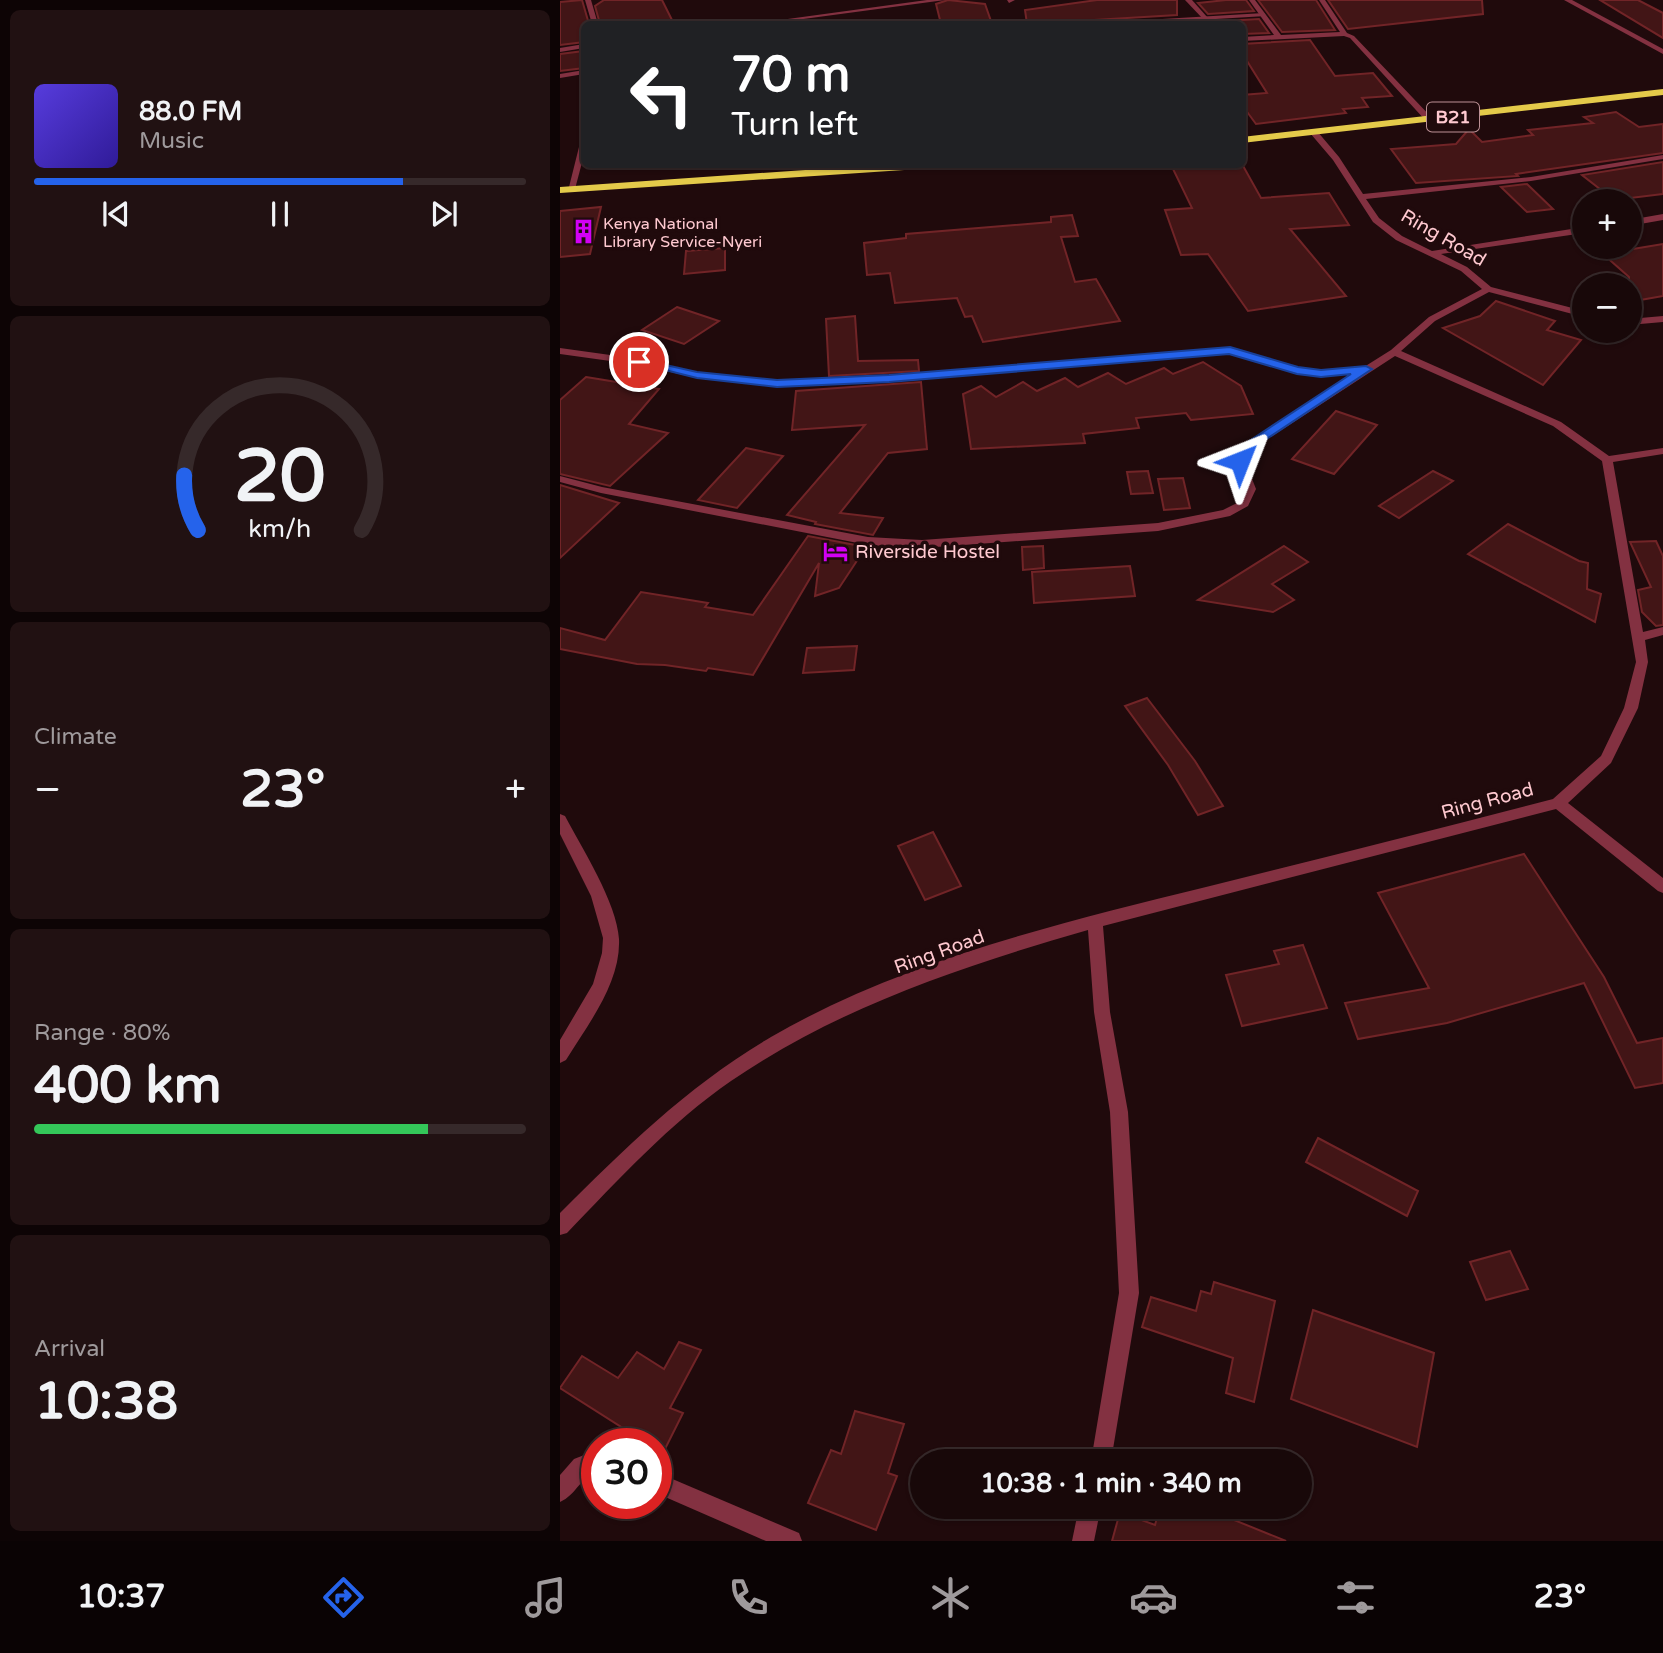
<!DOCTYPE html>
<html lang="en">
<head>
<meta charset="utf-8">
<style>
  body { margin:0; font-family:"Varela Round",sans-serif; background:#211112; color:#f1f3f6; height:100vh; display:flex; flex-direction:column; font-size:26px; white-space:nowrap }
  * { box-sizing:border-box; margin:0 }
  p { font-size:23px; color:#9f9a9c }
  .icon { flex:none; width:38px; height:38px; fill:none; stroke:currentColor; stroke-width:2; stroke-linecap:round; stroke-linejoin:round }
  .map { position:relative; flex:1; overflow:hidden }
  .panel { display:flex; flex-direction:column; gap:10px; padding:10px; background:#0d0405; width:560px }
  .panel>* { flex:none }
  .banner { position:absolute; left:21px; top:21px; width:665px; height:147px; border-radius:10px; box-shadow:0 2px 5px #0004,0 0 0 2px #36292a; background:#202124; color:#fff; overflow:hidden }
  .tools { position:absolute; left:1012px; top:189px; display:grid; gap:14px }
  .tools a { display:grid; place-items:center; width:70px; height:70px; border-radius:50%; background:#180809; box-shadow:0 2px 5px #0004,0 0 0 2px #36292a; font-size:35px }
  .speed { position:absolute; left:21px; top:1428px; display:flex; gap:14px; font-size:35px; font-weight:700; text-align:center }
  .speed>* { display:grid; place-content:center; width:91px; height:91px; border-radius:50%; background:#180809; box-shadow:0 2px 5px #0004,0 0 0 2px #36292a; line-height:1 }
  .speed .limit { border:10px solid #d22; background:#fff; color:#111 }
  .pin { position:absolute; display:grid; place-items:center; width:60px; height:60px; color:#fff; margin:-30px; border:4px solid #fff; border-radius:50%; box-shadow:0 2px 7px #0007 }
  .me { position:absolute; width:77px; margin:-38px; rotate:45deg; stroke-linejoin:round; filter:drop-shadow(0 0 5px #0008) }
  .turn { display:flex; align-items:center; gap:24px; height:147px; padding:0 35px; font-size:32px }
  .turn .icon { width:91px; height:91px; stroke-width:2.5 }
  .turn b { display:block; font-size:49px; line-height:60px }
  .big { font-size:52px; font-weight:700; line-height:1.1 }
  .panel .card { flex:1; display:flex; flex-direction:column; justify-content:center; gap:10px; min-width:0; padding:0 24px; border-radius:10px; background:#211112 }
  .panel .dial { align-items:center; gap:0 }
  .dial svg { height:182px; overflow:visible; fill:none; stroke:#36292a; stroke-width:7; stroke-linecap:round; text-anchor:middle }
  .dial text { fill:#f1f3f6; stroke:none }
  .song { display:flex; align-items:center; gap:21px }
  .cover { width:84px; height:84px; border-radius:10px; background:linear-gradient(135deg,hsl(250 70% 55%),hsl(250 70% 35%)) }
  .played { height:7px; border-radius:4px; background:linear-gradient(90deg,#2563eb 75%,#36292a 75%) }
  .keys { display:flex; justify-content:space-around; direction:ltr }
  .heat { display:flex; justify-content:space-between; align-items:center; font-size:38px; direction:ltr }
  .charge { height:10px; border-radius:5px; background:linear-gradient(90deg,#34c759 80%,#36292a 0) }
  .trip { position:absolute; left:350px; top:1449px; width:402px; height:70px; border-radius:35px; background:#180809; box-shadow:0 2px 5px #0004,0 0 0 2px #36292a; font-weight:700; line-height:70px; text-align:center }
  .tab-bar { display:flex; height:112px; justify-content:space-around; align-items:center; background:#0a0304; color:#9f9a9c }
  .tab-bar .icon { width:49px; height:49px }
  .tab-bar .on { color:#2563eb }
  .tab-bar b { font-size:32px; color:#f1f3f6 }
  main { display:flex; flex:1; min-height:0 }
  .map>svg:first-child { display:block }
</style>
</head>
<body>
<main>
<section class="panel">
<div class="card">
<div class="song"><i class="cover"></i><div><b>88.0 FM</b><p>Music</p></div></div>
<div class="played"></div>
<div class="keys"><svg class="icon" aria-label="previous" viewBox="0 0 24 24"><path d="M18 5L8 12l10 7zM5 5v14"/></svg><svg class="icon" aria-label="pause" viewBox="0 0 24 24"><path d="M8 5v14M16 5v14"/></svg><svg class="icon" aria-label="next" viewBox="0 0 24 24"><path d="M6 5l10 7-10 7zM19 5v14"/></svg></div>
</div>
<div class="card dial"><svg viewBox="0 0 100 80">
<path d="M14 69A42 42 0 1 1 86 69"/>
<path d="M14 69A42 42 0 0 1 8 45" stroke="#2563eb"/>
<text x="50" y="56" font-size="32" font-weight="700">20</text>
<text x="50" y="72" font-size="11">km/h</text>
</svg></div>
<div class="card"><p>Climate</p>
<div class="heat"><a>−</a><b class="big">23°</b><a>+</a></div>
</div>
<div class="card"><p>Range · 80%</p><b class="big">400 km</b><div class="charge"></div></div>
<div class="card"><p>Arrival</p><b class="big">10:38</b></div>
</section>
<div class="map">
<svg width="1103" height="1541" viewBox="0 0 1103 1541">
  <rect width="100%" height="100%" fill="#200a0c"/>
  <g fill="#421516" stroke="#712427" stroke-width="2">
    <path d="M 22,0 L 29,24 L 24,24 L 24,42 L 0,45 L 0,2 Z"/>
    <path d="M 44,0 L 102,0 L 114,24 L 40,24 L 35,6 Z"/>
    <path d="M 388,0 L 425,4 L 432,24 L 381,24 L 376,4 Z"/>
    <path d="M 537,0 L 617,0 L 617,15 L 467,24 L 465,10 Z"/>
    <path d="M 666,0 L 686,0 L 694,11 L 648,14 L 638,3 Z"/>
    <path d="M 698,0 L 756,0 L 775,30 L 722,32 Z"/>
    <path d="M 768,0 L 922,0 L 923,14 L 788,29 Z"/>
    <path d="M 1040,0 L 1078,0 L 1103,13 L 1103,38 Z"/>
    <path d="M 699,19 L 709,33 L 682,34 L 682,24 L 630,23 Z"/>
    <path d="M 750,40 L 775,76 L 813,73 L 832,96 L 802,98 L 808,107 L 783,109 L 786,113 L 696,124 L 682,105 L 682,95 L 707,93 L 682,53 L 682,44 Z"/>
    <path d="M 24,51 L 24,68 L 0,71 L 0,54 Z"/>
    <path d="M 1056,112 L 1079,127 L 1103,124 L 1103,153 L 956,174 L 958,176 L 856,183 L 831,149 L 896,144 L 909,129 L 922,142 L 973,135 L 968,130 L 1033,123 L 1024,117 Z"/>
    <path d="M 1103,162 L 1103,194 L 1054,200 L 1022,175 Z"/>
    <path d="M 637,164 L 682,164 L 701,198 L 769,193 L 789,225 L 730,229 L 786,296 L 688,311 L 648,254 L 621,255 L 605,210 L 632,208 L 613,169 L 638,167 Z"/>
    <path d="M 967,184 L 993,209 L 967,212 L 941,187 Z"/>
    <path d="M 41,207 L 30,254 L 0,257 L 0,211 Z"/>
    <path d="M 512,215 L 518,236 L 501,237 L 515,282 L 536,279 L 560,321 L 423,342 L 412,316 L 405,317 L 397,298 L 335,303 L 330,273 L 307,275 L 304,243 L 346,238 L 346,234 L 491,222 L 491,217 Z"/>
    <path d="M 1103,244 L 1103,296 L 1069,302 L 1069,277 L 1043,254 Z"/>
    <path d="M 165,248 L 165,270 L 124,274 L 126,251 Z"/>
    <path d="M 936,301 L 995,321 L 987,330 L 1021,340 L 983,385 L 883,328 L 920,316 Z"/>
    <path d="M 117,307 L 159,321 L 124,344 L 82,330 Z"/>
    <path d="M 295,316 L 298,361 L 358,360 L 359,371 L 269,376 L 266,319 Z"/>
    <path d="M 643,362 L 681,386 L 693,414 L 631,420 L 626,413 L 576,418 L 579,428 L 523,434 L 525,443 L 411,449 L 403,394 L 421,386 L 436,397 L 463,382 L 477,391 L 505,378 L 518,387 L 548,373 L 566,384 L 604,368 L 613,374 Z"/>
    <path d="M 26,377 L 99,389 L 69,424 L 108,433 L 50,486 L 0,474 L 0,400 Z"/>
    <path d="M 361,382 L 367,449 L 328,453 L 280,513 L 323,518 L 313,535 L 255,524 L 256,522 L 227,515 L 305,425 L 232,430 L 236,391 Z"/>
    <path d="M 776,411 L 817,425 L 774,474 L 732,459 Z"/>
    <path d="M 186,448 L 223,456 L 177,508 L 138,500 Z"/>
    <path d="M 588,471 L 593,493 L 571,494 L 567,472 Z"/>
    <path d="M 873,471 L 893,481 L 839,518 L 819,506 Z"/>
    <path d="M 623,478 L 630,508 L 604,510 L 598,479 Z"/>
    <path d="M 0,485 L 59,503 L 0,558 Z"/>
    <path d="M 948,524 L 1019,561 L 1028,563 L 1027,589 L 1041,594 L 1035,622 L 908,554 Z"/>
    <path d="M 248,536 L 306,547 L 279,588 L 255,596 L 259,563 L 193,675 L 148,668 L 146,671 L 105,665 L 77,664 L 0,649 L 0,628 L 45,640 L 81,592 L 148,603 L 145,607 L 193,615 Z"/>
    <path d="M 1096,541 L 1103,556 L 1103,625 L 1096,626 L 1082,612 L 1078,590 L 1091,587 L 1070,542 Z"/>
    <path d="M 483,546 L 484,568 L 463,570 L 462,547 Z"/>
    <path d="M 724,546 L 748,562 L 712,584 L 734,600 L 713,612 L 638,600 Z"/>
    <path d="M 570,566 L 575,596 L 474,603 L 472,572 Z"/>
    <path d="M 297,646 L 294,670 L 243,673 L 247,648 Z"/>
    <path d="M 587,698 L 635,761 L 663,806 L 638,815 L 608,765 L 565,706 Z"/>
    <path d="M 373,832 L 401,886 L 365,900 L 338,846 Z"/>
    <path d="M 964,854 L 1044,977 L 1077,1043 L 1103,1038 L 1103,1083 L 1075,1088 L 1024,983 L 887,1023 L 798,1039 L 785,1003 L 869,988 L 818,893 Z"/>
    <path d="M 743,945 L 767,1008 L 682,1026 L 666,975 L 719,964 L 714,951 Z"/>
    <path d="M 758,1138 L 858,1191 L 847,1216 L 746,1162 Z"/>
    <path d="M 950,1251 L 968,1289 L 926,1300 L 910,1262 Z"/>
    <path d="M 654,1282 L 715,1301 L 694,1402 L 666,1393 L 673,1358 L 582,1327 L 591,1297 L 636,1311 L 641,1291 L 651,1294 Z"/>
    <path d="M 753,1310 L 874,1353 L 857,1447 L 731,1399 Z"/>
    <path d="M 119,1342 L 141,1350 L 110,1408 L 123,1413 L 105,1449 L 74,1435 L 0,1388 L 22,1356 L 58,1378 L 77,1352 L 104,1369 Z"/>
    <path d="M 295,1411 L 344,1424 L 328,1473 L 337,1476 L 316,1530 L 248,1503 L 271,1450 L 281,1454 Z"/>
    <path d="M 600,1507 L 642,1507 L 726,1541 L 552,1541 L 560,1512 L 595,1525 Z"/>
  </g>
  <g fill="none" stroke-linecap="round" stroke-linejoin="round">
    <g fill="#833141" fill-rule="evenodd">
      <path d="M 447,0 L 455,0 L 449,3 Z"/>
      <path d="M 704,13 L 706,16 L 572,24 L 548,24 L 551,22 Z"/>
    </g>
    <g fill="#833141" fill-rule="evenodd">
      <path d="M 25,0 L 31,0 L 38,24 L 32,24 Z"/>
      <path d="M 367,0 L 385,0 L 206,24 L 191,24 Z"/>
      <path d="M 625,0 L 632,0 L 648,18 L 648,20 L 644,20 Z"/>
      <path d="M 689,0 L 695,0 L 721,35 L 780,32 L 759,0 L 765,0 L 787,33 L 794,36 L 873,119 L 866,121 L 790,38 L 784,36 L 682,41 L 682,37 L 714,35 Z"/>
      <path d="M 1004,0 L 1012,0 L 1103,49 L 1103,54 Z"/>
      <path d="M 24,44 L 24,48 L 0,52 L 0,48 Z"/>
      <path d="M 24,70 L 24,74 L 0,78 L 0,74 Z"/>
      <path d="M 751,131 L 757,131 L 779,157 L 803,194 L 971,177 L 1103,155 L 1103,159 L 971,181 L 806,199 L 819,218 L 842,236 L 872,251 L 1024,227 L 1024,233 L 881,254 L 907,267 L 931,287 L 1024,311 L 1024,317 L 929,292 L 875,321 L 841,351 L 1001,422 L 1049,456 L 1103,448 L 1103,454 L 1053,462 L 1083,632 L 1103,627 L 1103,635 L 1085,640 L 1088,662 L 1078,708 L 1051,763 L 1008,803 L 1103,878 L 1103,893 L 1098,891 L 996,809 L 543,926 L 550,1012 L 568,1112 L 579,1293 L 551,1461 L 531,1461 L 559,1293 L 550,1112 L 534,1012 L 528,930 C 403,966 279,1007 171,1081 C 110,1123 58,1180 7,1233 L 0,1235 L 0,1213 C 65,1148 130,1084 211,1037 C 342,961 500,923 646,887 C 762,858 878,829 993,799 L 1041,756 L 1064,708 L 1076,662 L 1042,461 L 993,426 L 835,356 L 686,453 L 685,461 L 696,489 L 688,506 L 670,516 L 598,531 L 362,548 L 308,545 L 41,493 L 0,482 L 0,476 L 42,487 L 308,537 L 362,540 L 598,523 L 663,510 L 679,502 L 684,489 L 675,461 L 677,450 L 794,374 L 761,376 L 737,374 L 670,354 L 329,382 L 217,386 L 137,378 L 79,365 L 0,354 L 0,348 L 79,359 L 137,372 L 217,380 L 329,376 L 670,348 L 738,368 L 761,370 L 804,367 L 831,350 L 869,317 L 922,289 L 901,271 L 836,240 L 813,222 L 773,160 L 750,133 Z"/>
      <path d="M 24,141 L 24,155 L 15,189 L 8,191 L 20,143 Z"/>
      <path d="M 1103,214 L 1103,220 L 1069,226 L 1069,220 Z"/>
      <path d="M 1103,316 L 1103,322 L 1069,325 L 1069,319 Z"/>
      <path d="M 0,814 L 5,816 C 22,848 57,903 59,939 C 61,983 28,1024 6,1060 L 0,1063 L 0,1040 L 33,984 L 42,953 L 43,938 L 31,896 L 0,834 Z"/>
      <path d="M 37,1450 L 37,1470 C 21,1477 16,1495 0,1502 L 0,1475 L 14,1459 Z"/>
      <path d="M 96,1472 L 239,1533 L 242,1541 L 206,1541 L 96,1493 Z"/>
      <path d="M 519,1507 L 541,1507 L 534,1541 L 512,1541 Z"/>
    </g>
    <g fill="#e4ca4a" fill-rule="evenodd">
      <path d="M 1103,89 L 1103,95 L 682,143 L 682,137 Z"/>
      <path d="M 332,164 L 394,164 L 389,167 L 0,193 L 0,187 Z"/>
    </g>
  </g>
  <path fill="#2563eb" stroke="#184099" stroke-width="2" d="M 670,347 L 738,367 L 761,370 L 806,366 L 812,369 L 693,448 L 687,453 L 684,464 L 680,465 L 674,461 L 677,449 L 791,374 L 761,377 L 737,374 L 669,354 L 329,382 L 217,387 L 137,378 L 73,362 L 79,359 L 137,372 L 217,380 L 329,375 Z"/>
  <defs>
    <symbol id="building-bare" viewBox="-9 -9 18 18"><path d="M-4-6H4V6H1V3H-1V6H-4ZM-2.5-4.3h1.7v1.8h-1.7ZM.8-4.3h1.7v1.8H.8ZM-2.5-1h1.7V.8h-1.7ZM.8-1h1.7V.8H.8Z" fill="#d200f4" stroke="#200a0c" stroke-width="2.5" paint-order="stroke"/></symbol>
    <symbol id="hotel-bare" viewBox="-9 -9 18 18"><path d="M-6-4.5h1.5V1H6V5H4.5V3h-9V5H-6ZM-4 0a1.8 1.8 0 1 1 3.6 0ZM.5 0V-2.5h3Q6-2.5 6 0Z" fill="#d200f4" stroke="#200a0c" stroke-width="2.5" paint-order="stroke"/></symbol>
  </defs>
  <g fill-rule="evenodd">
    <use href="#building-bare" x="6" y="214" width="35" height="35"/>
    <use href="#hotel-bare" x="258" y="534" width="35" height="35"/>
  </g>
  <g text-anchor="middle" stroke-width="7" stroke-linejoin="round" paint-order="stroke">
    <g font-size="16" fill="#ffc9d0" stroke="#200a0c" text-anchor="start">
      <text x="43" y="229">Kenya National<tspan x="43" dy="18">Library Service-Nyeri</tspan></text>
    </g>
    <rect fill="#200a0c" stroke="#bc9095" stroke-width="2" x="867" y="102.5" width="52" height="29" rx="5"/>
    <g font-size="18" font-weight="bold" fill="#ffc9d0">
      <text x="893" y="123">B21</text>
    </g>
    <g font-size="19" fill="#ffc9d0" stroke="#200a0c">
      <text transform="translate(884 237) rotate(30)" y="7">Ring Road</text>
      <text transform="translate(927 800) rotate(-15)" y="7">Ring Road</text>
      <text transform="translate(379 951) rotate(-20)" y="7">Ring Road</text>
    </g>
    <g font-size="19" fill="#ffc9d0" stroke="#200a0c" text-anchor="start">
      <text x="295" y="558">Riverside Hostel</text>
    </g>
  </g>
</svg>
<div class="tools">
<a>+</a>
<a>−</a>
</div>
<div class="speed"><div class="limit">30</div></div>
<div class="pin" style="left:79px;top:362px;background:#d93025"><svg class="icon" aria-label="arrive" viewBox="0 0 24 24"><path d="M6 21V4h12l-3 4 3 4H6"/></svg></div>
<svg class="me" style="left:680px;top:461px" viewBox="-20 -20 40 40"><path d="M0-17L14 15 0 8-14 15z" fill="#2563eb" stroke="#fff" stroke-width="4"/></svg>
<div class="trip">10:38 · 1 min · 340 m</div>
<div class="banner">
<div class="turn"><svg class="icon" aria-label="left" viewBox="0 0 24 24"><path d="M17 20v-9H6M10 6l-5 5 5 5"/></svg><div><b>70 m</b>Turn left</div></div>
</div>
</div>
</main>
<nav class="tab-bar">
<b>10:37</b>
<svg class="icon on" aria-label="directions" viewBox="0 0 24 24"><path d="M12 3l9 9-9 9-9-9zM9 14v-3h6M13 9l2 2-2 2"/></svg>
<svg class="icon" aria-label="music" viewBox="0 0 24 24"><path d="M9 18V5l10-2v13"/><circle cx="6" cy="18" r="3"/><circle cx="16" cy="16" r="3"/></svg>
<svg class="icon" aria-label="phone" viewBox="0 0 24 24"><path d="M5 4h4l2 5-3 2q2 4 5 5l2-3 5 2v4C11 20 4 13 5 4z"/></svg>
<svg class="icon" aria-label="climate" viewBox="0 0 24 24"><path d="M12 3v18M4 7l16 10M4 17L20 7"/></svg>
<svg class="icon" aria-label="car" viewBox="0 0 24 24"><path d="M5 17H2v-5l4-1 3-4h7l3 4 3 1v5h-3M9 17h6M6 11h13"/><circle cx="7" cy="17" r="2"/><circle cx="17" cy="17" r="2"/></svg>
<svg class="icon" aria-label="filters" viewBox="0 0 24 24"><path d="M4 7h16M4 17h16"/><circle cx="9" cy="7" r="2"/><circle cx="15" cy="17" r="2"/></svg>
<b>23°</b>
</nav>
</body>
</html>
